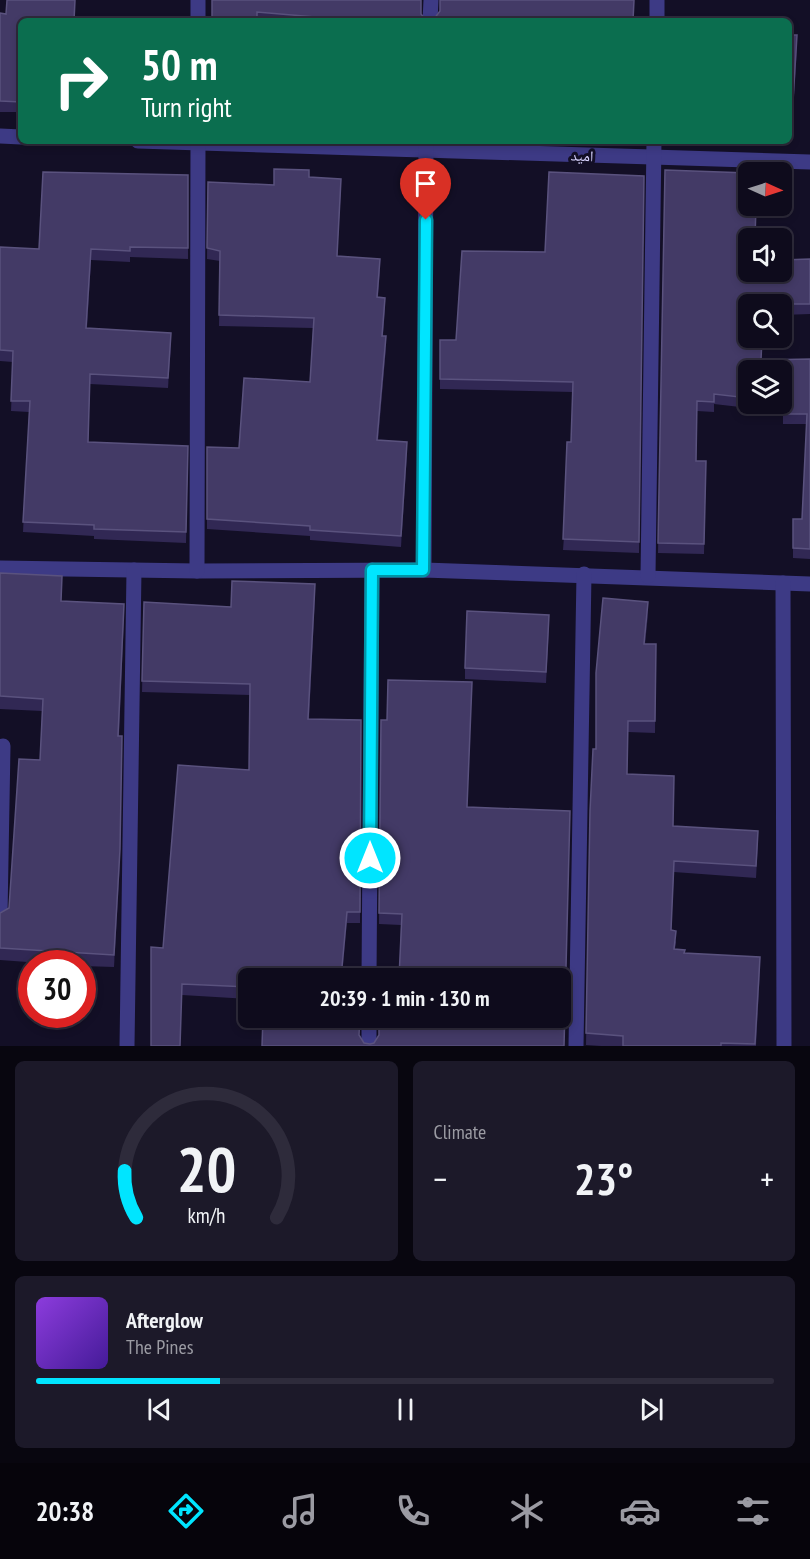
<!DOCTYPE html>
<html lang="en">
<head>
<meta charset="utf-8">
<style>
  body { margin:0; font-family:"PT Sans Narrow","Noto Naskh Arabic",sans-serif; background:#1c1929; color:#f1f3f6; height:100vh; display:flex; flex-direction:column; font-size:22px; white-space:nowrap }
  * { box-sizing:border-box; margin:0 }
  p { font-size:20px; color:#9b9ba3 }
  .icon { flex:none; width:33px; height:33px; fill:none; stroke:currentColor; stroke-width:2; stroke-linecap:round; stroke-linejoin:round }
  .map { position:relative; height:1046px; overflow:hidden }
  .sheet { display:flex; flex-direction:column; gap:15px; padding:15px; background:#08060f; flex:1 }
  .sheet>* { flex:none }
  .guide { position:absolute; left:18px; top:18px; width:774px; height:126px; border-radius:9px; box-shadow:0 3px 9px #0003,0 0 0 2px #2e2b3b; background:#0b6e4f; color:#fff; overflow:hidden }
  .needle { width:39px; rotate:93deg }
  .buttons { position:absolute; left:738px; top:162px; display:grid; gap:12px }
  .buttons a { display:grid; place-items:center; width:54px; height:54px; border-radius:9px; background:#0e0b1c; box-shadow:0 3px 9px #0003,0 0 0 2px #2e2b3b; font-size:30px }
  .speed { position:absolute; left:18px; top:950px; display:flex; gap:12px; font-size:30px; font-weight:700; text-align:center }
  .speed>* { display:grid; place-content:center; width:78px; height:78px; border-radius:50%; background:#0e0b1c; box-shadow:0 3px 9px #0003,0 0 0 2px #2e2b3b; line-height:1 }
  .speed .limit { border:9px solid #d22; background:#fff; color:#111 }
  .pin { position:absolute; display:grid; place-items:center; width:51px; height:51px; color:#fff; margin:-62px -26px; border-radius:50% 50% 50% 0; rotate:-45deg; box-shadow:0 0 6px #0007 }
  .pin .icon { rotate:45deg }
  .me { position:absolute; width:66px; margin:-33px; rotate:0deg; stroke-linejoin:round; filter:drop-shadow(0 0 4px #0008) }
  .turn { display:flex; align-items:center; gap:21px; height:126px; padding:0 24px; font-size:27px }
  .turn .icon { width:78px; height:78px; stroke-width:2.5 }
  .turn b { display:block; font-size:42px; line-height:51px }
  .big { font-size:45px; font-weight:800; line-height:1.1 }
  .sheet .card { flex:1; display:flex; flex-direction:column; justify-content:center; gap:9px; min-width:0; padding:0 21px; border-radius:9px; background:#1c1929 }
  .sheet .dial { align-items:center; gap:0 }
  .dial svg { height:156px; overflow:visible; fill:none; stroke:#2e2b3b; stroke-width:7; stroke-linecap:round; text-anchor:middle }
  .dial text { fill:#f1f3f6; stroke:none }
  .song { display:flex; align-items:center; gap:18px }
  .cover { width:72px; height:72px; border-radius:9px; background:linear-gradient(135deg,hsl(270 70% 55%),hsl(260 70% 35%)) }
  .played { height:6px; border-radius:3px; background:linear-gradient(90deg,#00e5ff 25%,#2e2b3b 25%) }
  .keys { display:flex; justify-content:space-around; direction:ltr }
  .heat { display:flex; justify-content:space-between; align-items:center; font-size:33px; direction:ltr }
  .sheet .tiles { flex:1; display:grid; gap:15px; grid-template-columns:1fr 1fr }
  .card:last-child { grid-column:span 2 }
  .trip { position:absolute; left:238px; top:968px; width:333px; height:60px; border-radius:9px; background:#0e0b1c; box-shadow:0 3px 9px #0003,0 0 0 2px #2e2b3b; font-weight:800; line-height:60px; text-align:center }
  .tab-bar { display:flex; height:96px; justify-content:space-around; align-items:center; background:#06040b; color:#9b9ba3 }
  .tab-bar .icon { width:42px; height:42px }
  .tab-bar .active { color:#00e5ff }
  .tab-bar b { font-size:27px; color:#f1f3f6 }
  .map>svg:first-child { display:block }
</style>
</head>
<body>
<div class="map">
<svg width="810" height="1046" viewBox="0 0 810 1046">
  <rect width="100%" height="100%" fill="#130f26"/>
  <g fill="none" stroke-linecap="round" stroke-linejoin="round">
    <g stroke="#3d3a85" stroke-width="15">
      <path d="M 198,21 L 198,0"/>
      <path d="M 430,21 L 431,0"/>
      <path d="M 657,21 L 657,0"/>
      <path d="M 0,136 L 21,137"/>
      <path d="M 138,141 L 810,162"/>
      <path d="M 0,568 L 197,571 L 424,570 L 810,584"/>
      <path d="M 424,570 L 426,141"/>
      <path d="M 197,571 L 198,141"/>
      <path d="M 648,576 L 654,141"/>
      <path d="M 783,583 L 784,1046"/>
      <path d="M 0,916 L 3,746"/>
      <path d="M 369,978 L 372,570"/>
      <path d="M 127,1046 L 134,570"/>
      <path d="M 369,1046 L 369,1017"/>
      <path d="M 576,1046 L 584,574"/>
    </g>
  </g>
  <g fill="#312854" fill-rule="evenodd">
    <path d="M 212,0 L 421,14 L 425,19 L 633,21 L 212,21 Z"/>
    <path d="M 0,13 L 21,21 L 21,112 L 0,112 Z"/>
    <path d="M 789,35 L 797,46 L 792,128 L 789,128 Z"/>
    <path d="M 665,170 L 748,272 L 810,259 L 810,314 L 782,315 L 782,304 L 748,304 L 761,360 L 810,359 L 810,559 L 793,558 L 793,519 L 802,519 L 807,424 L 783,424 L 783,412 L 714,404 L 714,412 L 697,411 L 696,461 L 706,461 L 704,554 L 658,553 ZM 748,370 L 782,370 L 782,404 L 748,404 Z"/>
    <path d="M 188,175 L 188,259 L 130,257 L 130,262 L 91,260 L 87,328 L 171,344 L 168,388 L 90,384 L 88,443 L 188,446 L 186,543 L 94,539 L 94,536 L 23,532 L 29,412 L 11,411 L 13,362 L 0,361 L 0,247 L 39,249 Z"/>
    <path d="M 644,176 L 639,553 L 563,550 L 571,442 L 573,392 L 440,389 L 440,340 L 456,340 L 545,252 Z"/>
    <path d="M 309,177 L 341,189 L 337,256 L 380,270 L 378,297 L 385,308 L 383,336 L 386,347 L 378,441 L 407,453 L 401,547 L 310,540 L 310,536 L 207,529 L 207,447 L 239,448 L 310,382 L 313,328 L 219,326 L 220,261 L 207,259 L 208,182 L 274,185 Z"/>
    <path d="M 0,573 L 62,588 L 61,601 L 124,616 L 119,736 L 120,861 L 114,967 L 82,966 L 82,963 L 41,963 L 0,960 L 0,913 L 9,908 L 40,760 L 42,711 L 0,709 Z"/>
    <path d="M 315,595 L 309,719 L 361,720 L 360,923 L 347,923 L 249,978 L 249,999 L 182,995 L 163,948 L 249,770 L 250,695 L 142,692 L 144,602 L 231,607 Z"/>
    <path d="M 648,614 L 645,644 L 656,644 L 655,733 L 628,732 L 627,774 L 673,826 L 758,843 L 756,878 L 674,872 L 671,930 L 676,942 L 675,949 L 685,953 L 760,969 L 756,1046 L 601,1046 L 586,1045 L 590,811 L 596,749 Z"/>
    <path d="M 549,626 L 546,683 L 465,679 L 465,668 Z"/>
    <path d="M 388,680 L 472,682 L 467,807 L 570,811 L 564,1046 L 262,1046 L 263,1017 L 360,1017 L 359,1036 L 364,1043 L 370,1044 L 374,1043 L 379,1036 L 378,1017 L 561,1017 L 561,978 L 399,978 L 401,925 L 379,924 L 381,720 L 387,720 Z"/>
  </g>
  <g fill="#1d163a">
    <path d="M 797,35 L 797,46 L 792,128 L 792,118 Z"/>
    <path d="M 91,249 L 91,260 L 86,339 L 86,328 Z"/>
    <path d="M 171,333 L 171,344 L 168,388 L 168,378 Z"/>
    <path d="M 386,336 L 386,347 L 377,451 L 377,440 Z"/>
    <path d="M 407,442 L 407,453 L 401,547 L 401,536 Z"/>
    <path d="M 315,584 L 315,595 L 308,731 L 308,719 Z"/>
    <path d="M 648,602 L 648,614 L 644,655 L 644,644 Z"/>
    <path d="M 122,748 L 120,861 L 114,967 L 114,955 Z"/>
    <path d="M 347,912 L 347,923 L 342,978 L 341,978 Z"/>
    <path d="M 760,957 L 760,969 L 755,1046 Z"/>
  </g>
  <g fill="#433a66" stroke="#5a527e" stroke-width="1.5">
    <path d="M 7,0 L 75,0 L 74,21 L 21,21 L 21,102 L 0,101 L 0,13 L 6,14 Z"/>
    <path d="M 212,0 L 421,0 L 421,14 L 425,19 L 434,19 L 440,11 L 440,0 L 634,0 L 633,21 L 315,21 L 315,17 L 257,12 L 257,21 L 212,21 Z"/>
    <path d="M 789,35 L 797,35 L 792,118 L 789,118 Z"/>
    <path d="M 274,169 L 309,170 L 309,177 L 341,179 L 337,256 L 380,259 L 377,297 L 385,298 L 382,336 L 386,336 L 377,440 L 407,442 L 401,536 L 310,530 L 310,526 L 207,519 L 207,447 L 239,448 L 244,378 L 310,382 L 314,318 L 219,315 L 220,251 L 207,248 L 208,182 L 274,185 Z"/>
    <path d="M 665,170 L 748,173 L 748,206 L 756,206 L 755,238 L 748,238 L 748,272 L 782,272 L 782,260 L 810,259 L 810,304 L 748,304 L 748,338 L 762,338 L 761,360 L 810,359 L 810,549 L 793,548 L 793,519 L 802,519 L 807,414 L 783,414 L 783,402 L 782,401 L 782,370 L 748,370 L 748,398 L 714,394 L 714,402 L 697,401 L 696,461 L 706,461 L 704,544 L 658,543 Z"/>
    <path d="M 43,172 L 188,175 L 188,248 L 130,247 L 130,251 L 91,249 L 86,328 L 171,333 L 168,378 L 90,374 L 88,442 L 188,446 L 186,532 L 94,529 L 94,525 L 23,522 L 30,401 L 11,401 L 13,351 L 0,350 L 0,247 L 39,249 Z"/>
    <path d="M 549,172 L 644,176 L 639,542 L 563,539 L 567,442 L 571,442 L 573,382 L 440,379 L 440,340 L 456,340 L 462,251 L 545,252 Z"/>
    <path d="M 0,573 L 62,576 L 61,601 L 124,604 L 118,736 L 122,736 L 120,849 L 114,955 L 0,948 L 0,913 L 9,908 L 19,759 L 40,760 L 43,699 L 0,696 Z"/>
    <path d="M 232,581 L 315,584 L 308,719 L 361,720 L 360,912 L 347,912 L 341,978 L 249,978 L 249,987 L 182,984 L 180,1046 L 151,1046 L 151,947 L 163,948 L 178,765 L 249,770 L 250,684 L 142,681 L 144,602 L 231,607 Z"/>
    <path d="M 603,598 L 648,602 L 644,644 L 656,644 L 655,721 L 628,721 L 627,774 L 674,776 L 673,826 L 758,831 L 756,866 L 674,861 L 671,930 L 676,931 L 674,949 L 685,950 L 684,953 L 760,957 L 755,1044 L 721,1043 L 721,1046 L 623,1046 L 623,1036 L 586,1033 L 590,811 L 593,749 L 596,749 L 596,673 Z"/>
    <path d="M 467,611 L 549,615 L 546,672 L 465,668 Z"/>
    <path d="M 388,680 L 472,682 L 467,807 L 570,811 L 564,1046 L 262,1046 L 263,1017 L 360,1017 L 359,1035 L 364,1043 L 370,1044 L 374,1043 L 379,1035 L 379,1017 L 561,1017 L 561,978 L 399,978 L 402,914 L 379,913 L 381,720 L 387,720 Z"/>
  </g>
  <g fill="none" stroke-linecap="round" stroke-linejoin="round">
    <defs>
      <path id="route" d="M 370,858 L 372,570 L 423,570 L 426,220"/>
    </defs>
    <use href="#route" stroke="#0095a6" stroke-width="15"/>
    <use href="#route" stroke="#00e5ff" stroke-width="10"/>
  </g>
  <g text-anchor="middle" stroke-width="6" stroke-linejoin="round" paint-order="stroke">
    <g font-size="15" fill="#d9d4ff" stroke="#130f26">
      <text transform="translate(582 156) rotate(2)" y="5">امید</text>
    </g>
  </g>
</svg>
<div class="buttons">
<a><svg class="needle" viewBox="-14 -14 28 28"><path d="M0-13l5 13h-10z" fill="#e53935"/><path d="M0 13l5-13h-10z" fill="#9b9ba3"/></svg></a>
<a><svg class="icon" aria-label="sound" viewBox="0 0 24 24"><path d="M4 9h4l5-4v14l-5-4H4zM17 9q2 3 0 6"/></svg></a>
<a><svg class="icon" aria-label="search" viewBox="0 0 24 24"><circle cx="10" cy="10" r="6"/><path d="M15 15l6 6"/></svg></a>
<a><svg class="icon" aria-label="layers" viewBox="0 0 24 24"><path d="M12 4l9 5-9 5-9-5zM3 14l9 5 9-5"/></svg></a>
</div>
<div class="speed"><div class="limit">30</div></div>
<div class="pin" style="left:426px;top:220px;background:#d93025"><svg class="icon" aria-label="arrive" viewBox="0 0 24 24"><path d="M6 21V4h12l-3 4 3 4H6"/></svg></div>
<svg class="me" style="left:370px;top:858px" viewBox="-20 -20 40 40"><circle r="17" fill="#00e5ff" stroke="#fff" stroke-width="3"/><path d="M0-11L8 9 0 5-8 9z" fill="#fff"/></svg>
<div class="trip">20:39 · 1 min · 130 m</div>
<div class="guide">
<div class="turn"><svg class="icon" aria-label="right" viewBox="0 0 24 24"><path d="M7 20v-9h11M14 6l5 5-5 5"/></svg><div><b>50 m</b>Turn right</div></div>
</div>
</div>
<section class="sheet">
<div class="tiles">
<div class="card dial"><svg viewBox="0 0 100 80">
<path d="M14 69A42 42 0 1 1 86 69"/>
<path d="M14 69A42 42 0 0 1 8 45" stroke="#00e5ff"/>
<text x="50" y="56" font-size="32" font-weight="700">20</text>
<text x="50" y="72" font-size="11">km/h</text>
</svg></div>
<div class="card"><p>Climate</p>
<div class="heat"><a>−</a><b class="big">23°</b><a>+</a></div>
</div>
<div class="card">
<div class="song"><i class="cover"></i><div><b>Afterglow</b><p>The Pines</p></div></div>
<div class="played"></div>
<div class="keys"><svg class="icon" aria-label="previous" viewBox="0 0 24 24"><path d="M18 5L8 12l10 7zM5 5v14"/></svg><svg class="icon" aria-label="pause" viewBox="0 0 24 24"><path d="M8 5v14M16 5v14"/></svg><svg class="icon" aria-label="next" viewBox="0 0 24 24"><path d="M6 5l10 7-10 7zM19 5v14"/></svg></div>
</div>
</div>
</section>
<nav class="tab-bar">
<b>20:38</b>
<svg class="icon active" aria-label="directions" viewBox="0 0 24 24"><path d="M12 3l9 9-9 9-9-9zM9 14v-3h6M13 9l2 2-2 2"/></svg>
<svg class="icon" aria-label="music" viewBox="0 0 24 24"><path d="M9 18V5l10-2v13"/><circle cx="6" cy="18" r="3"/><circle cx="16" cy="16" r="3"/></svg>
<svg class="icon" aria-label="phone" viewBox="0 0 24 24"><path d="M5 4h4l2 5-3 2q2 4 5 5l2-3 5 2v4C11 20 4 13 5 4z"/></svg>
<svg class="icon" aria-label="climate" viewBox="0 0 24 24"><path d="M12 3v18M4 7l16 10M4 17L20 7"/></svg>
<svg class="icon" aria-label="car" viewBox="0 0 24 24"><path d="M5 17H2v-5l4-1 3-4h7l3 4 3 1v5h-3M9 17h6M6 11h13"/><circle cx="7" cy="17" r="2"/><circle cx="17" cy="17" r="2"/></svg>
<svg class="icon" aria-label="filters" viewBox="0 0 24 24"><path d="M4 7h16M4 17h16"/><circle cx="9" cy="7" r="2"/><circle cx="15" cy="17" r="2"/></svg>
</nav>
</body>
</html>
